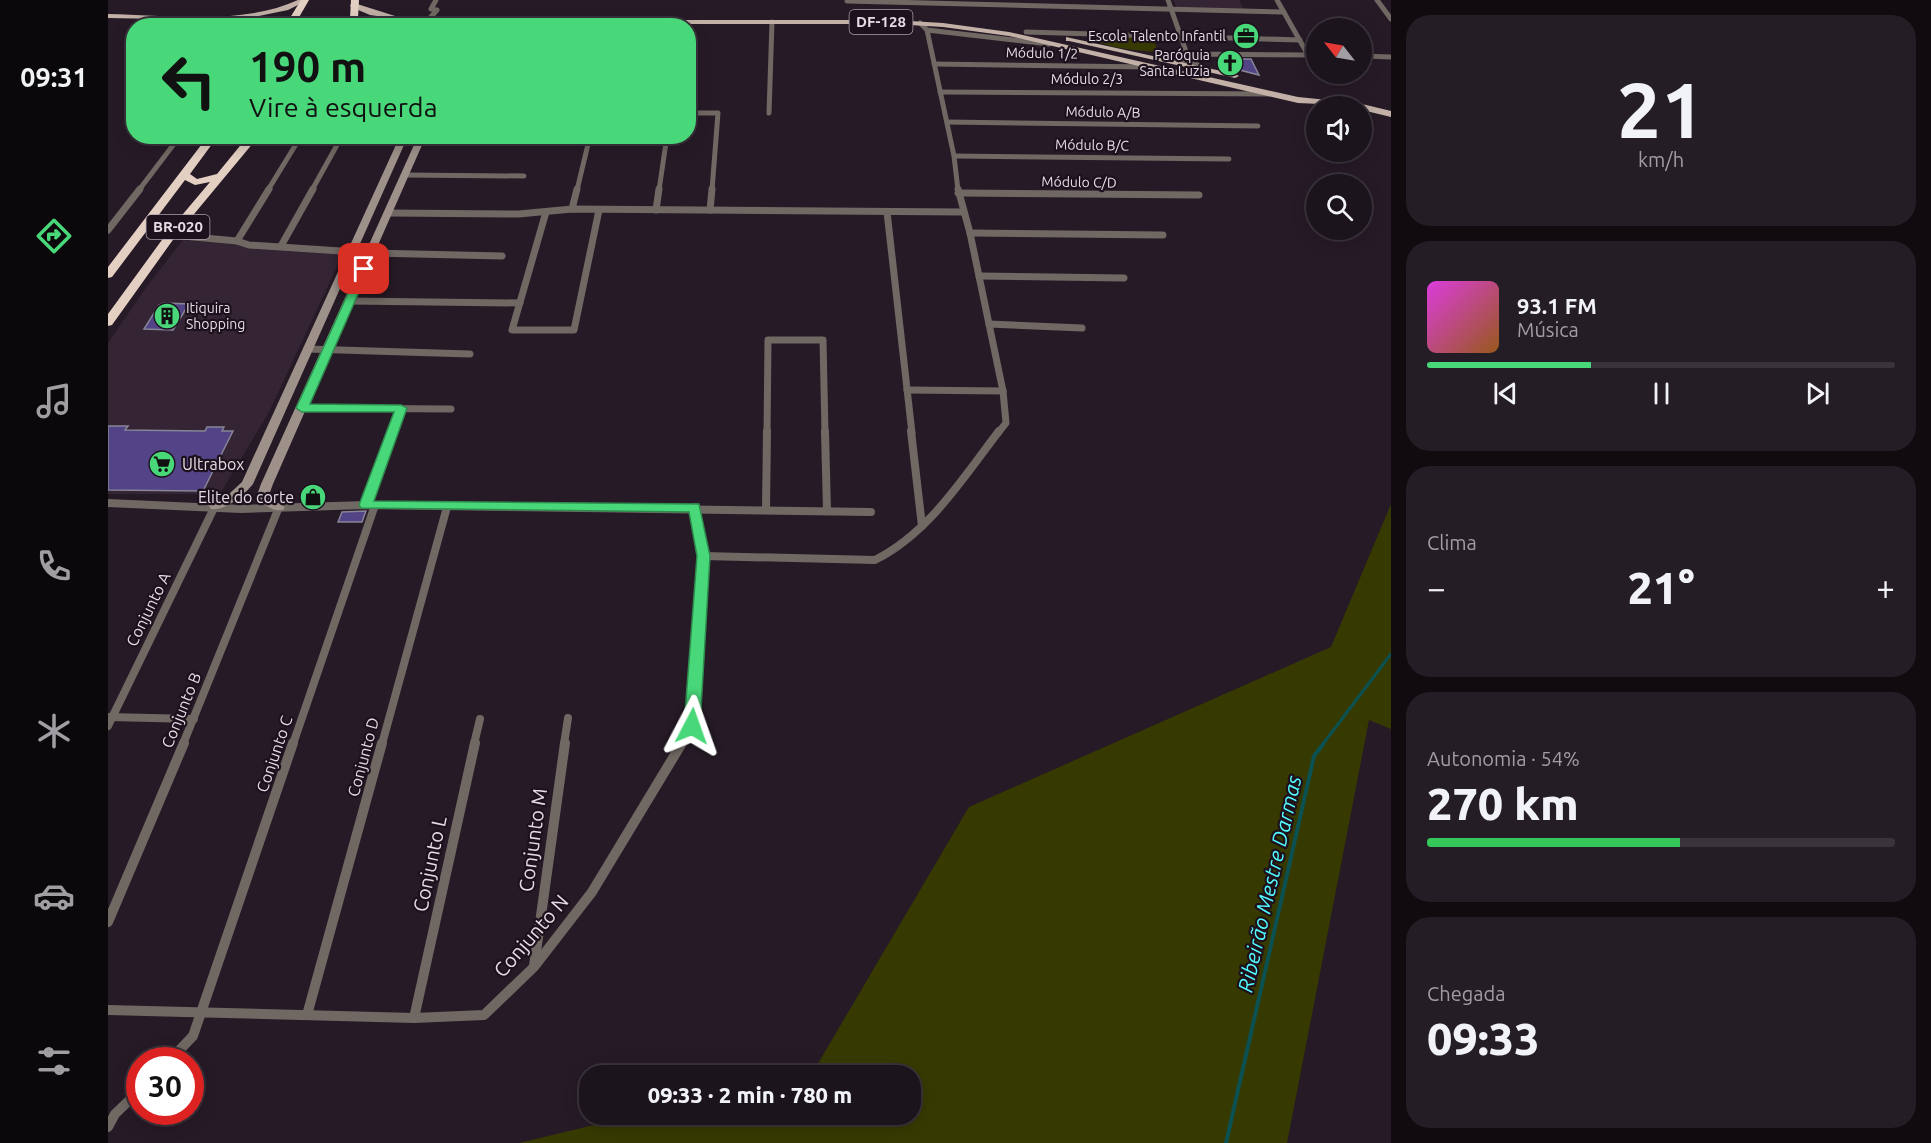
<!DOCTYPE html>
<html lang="pt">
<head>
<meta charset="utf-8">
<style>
  body { margin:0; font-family:Ubuntu,sans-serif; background:#251d25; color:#f1f3f6; height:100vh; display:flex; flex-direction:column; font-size:22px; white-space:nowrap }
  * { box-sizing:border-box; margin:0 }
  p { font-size:20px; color:#a09ea3 }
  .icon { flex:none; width:33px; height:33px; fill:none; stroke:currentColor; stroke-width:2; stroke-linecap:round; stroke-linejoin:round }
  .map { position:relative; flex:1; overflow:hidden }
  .drawer { display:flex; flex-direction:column; gap:15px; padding:15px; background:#0f0b0f; width:540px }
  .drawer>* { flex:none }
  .hud { position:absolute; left:18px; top:18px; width:570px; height:126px; border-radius:24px; box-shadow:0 3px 15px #0003,0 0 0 2px #3a333b; background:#48d779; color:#111; overflow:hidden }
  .needle { width:39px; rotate:301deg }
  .buttons { position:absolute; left:1198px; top:18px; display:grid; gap:12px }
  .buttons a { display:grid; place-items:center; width:66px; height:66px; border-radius:50%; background:#1c141c; box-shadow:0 3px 15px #0003,0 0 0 2px #3a333b; font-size:30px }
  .speed { position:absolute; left:18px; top:1047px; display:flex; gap:12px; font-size:30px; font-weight:700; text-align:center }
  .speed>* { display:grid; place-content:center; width:78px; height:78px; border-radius:50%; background:#1c141c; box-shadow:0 3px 15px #0003,0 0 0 2px #3a333b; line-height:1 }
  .speed .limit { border:9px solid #d22; background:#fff; color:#111 }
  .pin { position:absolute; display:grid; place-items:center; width:51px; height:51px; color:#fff; margin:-26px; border-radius:12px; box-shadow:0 3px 9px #0006 }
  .me { position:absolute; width:66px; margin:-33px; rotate:4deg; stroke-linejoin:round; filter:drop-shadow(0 0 4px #0008) }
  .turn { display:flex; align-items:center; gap:21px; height:126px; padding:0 24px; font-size:27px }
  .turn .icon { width:78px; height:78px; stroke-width:2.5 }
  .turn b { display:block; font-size:42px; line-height:51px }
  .big { font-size:45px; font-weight:800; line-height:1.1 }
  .drawer .card { flex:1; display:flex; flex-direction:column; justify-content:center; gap:9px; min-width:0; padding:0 21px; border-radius:24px; background:#251d25 }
  .drawer .dial { align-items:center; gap:0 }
  .dial b { font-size:78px; line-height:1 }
  .song { display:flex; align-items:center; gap:18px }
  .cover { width:72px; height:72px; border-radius:9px; background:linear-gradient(135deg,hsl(300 70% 55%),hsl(30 70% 35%)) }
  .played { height:6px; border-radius:3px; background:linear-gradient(90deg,#48d779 35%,#3a333b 35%) }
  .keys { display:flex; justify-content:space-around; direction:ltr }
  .heat { display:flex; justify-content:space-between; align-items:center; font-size:33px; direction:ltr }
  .charge { height:9px; border-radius:4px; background:linear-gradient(90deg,#34c759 54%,#3a333b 0) }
  .trip { position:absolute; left:471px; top:1065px; width:342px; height:60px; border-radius:24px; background:#1c141c; box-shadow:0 3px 15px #0003,0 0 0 2px #3a333b; font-weight:800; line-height:60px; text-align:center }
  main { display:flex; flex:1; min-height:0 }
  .menu { display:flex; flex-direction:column; width:108px; justify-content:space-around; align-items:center; background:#0b080b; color:#a09ea3 }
  .menu .icon { width:42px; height:42px }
  .menu .selected { color:#48d779 }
  .menu b { font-size:27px; color:#f1f3f6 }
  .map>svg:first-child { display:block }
</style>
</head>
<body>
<main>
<nav class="menu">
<b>09:31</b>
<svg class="icon selected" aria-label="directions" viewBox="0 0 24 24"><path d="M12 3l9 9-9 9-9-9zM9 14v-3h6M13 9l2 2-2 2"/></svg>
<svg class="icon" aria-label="music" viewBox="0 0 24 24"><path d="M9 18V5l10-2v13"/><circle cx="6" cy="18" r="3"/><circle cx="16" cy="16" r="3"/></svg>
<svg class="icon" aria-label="phone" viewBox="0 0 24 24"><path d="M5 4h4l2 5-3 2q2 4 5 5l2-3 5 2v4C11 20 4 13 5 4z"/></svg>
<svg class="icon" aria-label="climate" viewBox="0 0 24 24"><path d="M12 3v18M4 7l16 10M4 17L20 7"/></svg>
<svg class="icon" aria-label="car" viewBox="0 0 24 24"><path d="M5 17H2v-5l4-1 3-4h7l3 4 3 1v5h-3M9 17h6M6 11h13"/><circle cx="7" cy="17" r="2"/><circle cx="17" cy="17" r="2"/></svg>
<svg class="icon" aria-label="filters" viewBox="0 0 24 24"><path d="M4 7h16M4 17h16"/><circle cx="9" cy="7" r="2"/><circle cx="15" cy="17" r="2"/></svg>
</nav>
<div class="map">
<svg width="1283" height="1143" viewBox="0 0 1283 1143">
  <rect width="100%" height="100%" fill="#261a26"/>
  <g fill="#342434">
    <path d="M 1065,0 L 1131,0 L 1136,10 L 1069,8 Z"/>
    <path d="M 75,240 L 235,254 L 161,412 L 112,494 L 0,494 L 0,343 L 39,286 Z"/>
  </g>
  <g fill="#373a00">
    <path d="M 983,36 L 1045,37 L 1050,52 C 1036,51 989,48 983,36 Z"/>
    <path d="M 1283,504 L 1283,729 L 1261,720 L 1179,1143 L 411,1143 L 528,1115 L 802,1114 L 802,1076 L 689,1075 L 705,1072 L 861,807 L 1223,647 Z"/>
  </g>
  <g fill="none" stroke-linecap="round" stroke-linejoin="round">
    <path stroke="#0b5152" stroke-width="3" d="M 1215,744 L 1283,654"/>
    <path stroke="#0b5152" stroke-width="4" d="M 1118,1143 L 1206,756 L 1216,743"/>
  </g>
  <g fill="#524486" stroke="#878597" stroke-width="1.5">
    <path d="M 1111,59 L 1143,59 L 1151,75 L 1128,69 L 1126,65 L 1112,65 Z"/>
    <path d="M 56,303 L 81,304 L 65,330 L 36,329 L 51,305 Z"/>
    <path d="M 0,426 L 20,426 L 17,430 L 97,431 L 99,427 L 116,427 L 114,431 L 125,431 L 95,491 L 0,490 Z"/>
    <path d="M 258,511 L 254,522 L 230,522 L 234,512 Z"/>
  </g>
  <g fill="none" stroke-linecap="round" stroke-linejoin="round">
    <g stroke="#706863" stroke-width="5">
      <path d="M 1060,0 L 1081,60 L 1096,69"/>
      <path d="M 1169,0 L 1200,55"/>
      <path d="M 1269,0 L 1283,19"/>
      <path d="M 739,1 L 1176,12"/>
      <path d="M 322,18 L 329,10 L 323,9 L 328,0"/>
      <path d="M 812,23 L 819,30 L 846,156 L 850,190"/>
      <path d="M 819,30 L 941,44"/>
      <path d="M 918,32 L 1192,40"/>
      <path d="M 1080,54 L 1209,55"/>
      <path d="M 1254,56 L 1283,57"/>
      <path d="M 1063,61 L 1081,60"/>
      <path d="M 826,64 L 1041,67"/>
      <path d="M 832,92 L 1161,94"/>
      <path d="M 580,113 L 610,113 L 604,190"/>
      <path d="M 661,113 L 664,22"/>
      <path d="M 839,122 L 1150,126"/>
      <path d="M 313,141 L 427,142"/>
      <path d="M 846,156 L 1121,159"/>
      <path d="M 297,175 L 416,176"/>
      <path d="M 31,190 L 72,136"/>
      <path d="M 160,190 L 193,136"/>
      <path d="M 204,190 L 234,136"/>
      <path d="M 469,190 L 482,136"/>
      <path d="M 551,190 L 559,136"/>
    </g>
    <g stroke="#706863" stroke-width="7">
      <path d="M 850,189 L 862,233 L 895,391 L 898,423 L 890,433"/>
      <path d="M 850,193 L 1091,195"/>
      <path d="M 464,209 L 469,189"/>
      <path d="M 548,210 L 551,189"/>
      <path d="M 602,210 L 604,189"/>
      <path d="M 438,212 L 404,330 L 466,330 L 491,210"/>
      <path d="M 779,212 L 804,433"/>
      <path d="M 280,213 L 411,214 L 464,209 L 855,212"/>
      <path d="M 0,230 L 32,189"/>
      <path d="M 862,233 L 1055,235"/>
      <path d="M 63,235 L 129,241 L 141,245 L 263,253 L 394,256"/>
      <path d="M 129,241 L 161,189"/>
      <path d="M 173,246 L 205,189"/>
      <path d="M 871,276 L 1016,278"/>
      <path d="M 242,301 L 412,303"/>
      <path d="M 881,324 L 974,328"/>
      <path d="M 199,349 L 362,354"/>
      <path d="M 799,390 L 895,391"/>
      <path d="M 194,408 L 343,409"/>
      <path d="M 284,433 L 293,408"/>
      <path d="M 659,433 L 660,340 L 715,340 L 717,433"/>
    </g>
    <g stroke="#706863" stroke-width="8">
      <path d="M 717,431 L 719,511"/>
      <path d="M 803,431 L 814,526"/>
      <path d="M 0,503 L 133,509 L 258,505 L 763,512"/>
      <path d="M 258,505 L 285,431"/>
      <path d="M 658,509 L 659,431"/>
      <path d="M 595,556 L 767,560 C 821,533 855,478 891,431"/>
      <path d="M 0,717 L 86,719"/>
      <path d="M 0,726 L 107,506"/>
      <path d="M 75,744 L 171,507"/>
      <path d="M 185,744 L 267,505"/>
      <path d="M 274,744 L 339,507"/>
      <path d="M 366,744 L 372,719"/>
      <path d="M 456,744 L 460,718"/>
      <path d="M 573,744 L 584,726 L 595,556 L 587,507"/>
    </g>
    <g stroke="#706863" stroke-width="10">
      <path d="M 0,922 L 76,743"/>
      <path d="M 426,966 L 457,743"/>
      <path d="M 0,1010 L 306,1018 L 376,1015 L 426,967 L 484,892 L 574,743"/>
      <path d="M 199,1015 L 274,743"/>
      <path d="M 306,1018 L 367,743"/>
      <path d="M 62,1060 L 85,1036 L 185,743"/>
      <path d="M 0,1127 L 7,1114 L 32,1090"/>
    </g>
    <g fill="#9e918a" fill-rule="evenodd">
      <path d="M 350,17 L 353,19 L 351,26 L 344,26 L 348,18 Z"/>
      <path d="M 292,136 L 300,136 L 145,484 C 136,495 118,511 103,509 L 101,506 L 103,503 L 121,494 L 134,482 Z"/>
      <path d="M 310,136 L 318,136 L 165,484 L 161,495 L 162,499 L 177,507 L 175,510 C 164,512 154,504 149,495 L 153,484 Z"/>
    </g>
    <g fill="#c3b1a8" fill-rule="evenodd">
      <path d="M 190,0 L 200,0 L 180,10 L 146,17 L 169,26 L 157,26 L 142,21 L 142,18 L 102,20 L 0,18 L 0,14 C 61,15 133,26 190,0 Z"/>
      <path d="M 246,3 L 287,16 L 283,18 L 262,15 L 243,7 L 242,5 Z"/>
      <path d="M 322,16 L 509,20 L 785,20 L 835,23 L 901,32 L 1190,97 L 1250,103 L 1283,111 L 1283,117 L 1254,110 L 1254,106 L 1190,103 L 901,36 L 835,27 L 785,24 L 509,24 L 322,20 L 277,26 L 250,26 Z"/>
      <path d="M 958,37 L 1127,74 L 1131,76 L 1127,78 L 961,41 L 958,41 Z"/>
    </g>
    <g fill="#e4cfc3" fill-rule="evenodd">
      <path d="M 193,0 L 201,0 L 186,26 L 177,26 Z"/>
      <path d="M 243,0 L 251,0 L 250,18 L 244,26 L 234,26 L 242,18 Z"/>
      <path d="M 100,136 L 110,136 L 82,174 L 89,179 L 109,174 L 140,136 L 151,136 L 67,237 L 4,325 L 0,326 L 0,314 L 59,233 L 102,182 L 87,185 L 77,180 L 4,277 L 0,278 L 0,267 Z"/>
    </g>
  </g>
  <path fill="#48d779" stroke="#2f8c4f" stroke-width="1.5" d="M 256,266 L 261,269 L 202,404 L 293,405 L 299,408 L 266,501 L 591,504 L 602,556 L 592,726 L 589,730 L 579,730 L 576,726 L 589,556 L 581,512 L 253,508 L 251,505 L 286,412 L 194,412 L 188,408 L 251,269 Z"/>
  <defs>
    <symbol id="office-disc" viewBox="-11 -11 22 22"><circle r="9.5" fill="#48d779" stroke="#1d111d"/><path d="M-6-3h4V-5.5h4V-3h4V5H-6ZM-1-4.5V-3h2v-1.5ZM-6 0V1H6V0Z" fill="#111"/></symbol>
    <symbol id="church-disc" viewBox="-11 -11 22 22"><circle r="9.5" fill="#48d779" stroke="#1d111d"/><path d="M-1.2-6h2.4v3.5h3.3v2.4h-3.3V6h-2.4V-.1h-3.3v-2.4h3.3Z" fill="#111"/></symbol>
    <symbol id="building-disc" viewBox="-11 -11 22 22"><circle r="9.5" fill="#48d779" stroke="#1d111d"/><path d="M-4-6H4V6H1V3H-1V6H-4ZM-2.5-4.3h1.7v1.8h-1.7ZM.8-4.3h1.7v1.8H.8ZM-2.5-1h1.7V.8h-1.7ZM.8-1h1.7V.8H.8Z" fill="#111"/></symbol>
    <symbol id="supermarket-disc" viewBox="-11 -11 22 22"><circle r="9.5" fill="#48d779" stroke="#1d111d"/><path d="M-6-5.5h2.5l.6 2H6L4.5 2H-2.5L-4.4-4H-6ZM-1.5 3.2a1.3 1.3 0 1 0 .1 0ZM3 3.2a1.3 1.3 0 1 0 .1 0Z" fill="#111"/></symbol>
    <symbol id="shop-disc" viewBox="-11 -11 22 22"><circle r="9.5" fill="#48d779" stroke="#1d111d"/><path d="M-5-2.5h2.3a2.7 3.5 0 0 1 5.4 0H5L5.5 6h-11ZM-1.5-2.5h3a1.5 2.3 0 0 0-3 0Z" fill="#111"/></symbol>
  </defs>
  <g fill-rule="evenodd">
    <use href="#office-disc" x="1123" y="21" width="30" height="30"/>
    <use href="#church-disc" x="1107" y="48" width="30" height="30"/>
    <use href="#building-disc" x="44" y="301" width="30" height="30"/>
    <use href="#supermarket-disc" x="39" y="449" width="30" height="30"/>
    <use href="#shop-disc" x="190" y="482" width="30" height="30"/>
  </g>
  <g text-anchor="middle" stroke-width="4.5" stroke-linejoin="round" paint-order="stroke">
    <g font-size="14" fill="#e5dce4" stroke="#1d111d" text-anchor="end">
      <text x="1118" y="41">Escola Talento Infantil</text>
      <text x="1102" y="60">Paróquia<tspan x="1102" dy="16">Santa Luzia</tspan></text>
      <text x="78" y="313" text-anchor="start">Itiquira<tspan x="78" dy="16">Shopping</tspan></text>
    </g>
    <g font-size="14" fill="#e5dce4" stroke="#1d111d">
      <text transform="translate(934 53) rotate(1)" y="5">Módulo 1/2</text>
      <text x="979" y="84">Módulo 2/3</text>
      <text transform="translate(995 112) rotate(1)" y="5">Módulo A/B</text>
      <text transform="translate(984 145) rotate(1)" y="5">Módulo B/C</text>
      <text transform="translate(971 182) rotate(1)" y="5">Módulo C/D</text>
    </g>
    <g fill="#1d111d" stroke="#a99fa8" stroke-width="1.5">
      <rect x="741.5" y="10" width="63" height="24" rx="4.5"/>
      <rect x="38.5" y="215" width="63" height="24" rx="4.5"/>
    </g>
    <g font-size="15" font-weight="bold" fill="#e5dce4">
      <text x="773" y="27">DF-128</text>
      <text x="70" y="232">BR-020</text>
    </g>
    <g font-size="16" fill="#e5dce4" stroke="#1d111d" text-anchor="start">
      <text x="74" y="470">Ultrabox</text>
      <text x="186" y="503" text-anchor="end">Elite do corte</text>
    </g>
    <g font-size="16" fill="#e5dce4" stroke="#1d111d">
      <text transform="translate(40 609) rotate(-64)" y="6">Conjunto A</text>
      <text transform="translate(73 710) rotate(-68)" y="6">Conjunto B</text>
      <text transform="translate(166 754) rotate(-71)" y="6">Conjunto C</text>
      <text transform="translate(255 757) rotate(-75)" y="6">Conjunto D</text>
    </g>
    <g font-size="20" fill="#e5dce4" stroke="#1d111d">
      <text transform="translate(425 840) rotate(-82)" y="7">Conjunto M</text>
      <text transform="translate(322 864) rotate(-78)" y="7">Conjunto L</text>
      <text transform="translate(423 936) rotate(-49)" y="7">Conjunto N</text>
    </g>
    <g font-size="21" font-style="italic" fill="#52fdff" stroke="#1d111d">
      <text transform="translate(1162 884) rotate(-77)" y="7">Ribeirão Mestre Darmas</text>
    </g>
  </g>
</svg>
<div class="buttons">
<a><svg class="needle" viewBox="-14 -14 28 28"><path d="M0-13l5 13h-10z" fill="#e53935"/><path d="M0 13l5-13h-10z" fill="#a09ea3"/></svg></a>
<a><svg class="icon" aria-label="sound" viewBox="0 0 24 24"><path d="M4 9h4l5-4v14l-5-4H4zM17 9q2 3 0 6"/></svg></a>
<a><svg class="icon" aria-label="search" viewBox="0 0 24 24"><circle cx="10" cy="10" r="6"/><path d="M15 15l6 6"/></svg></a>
</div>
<div class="speed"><div class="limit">30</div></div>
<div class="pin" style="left:256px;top:269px;background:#d93025"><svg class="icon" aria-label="arrive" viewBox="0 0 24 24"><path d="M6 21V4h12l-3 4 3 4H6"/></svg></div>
<svg class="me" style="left:584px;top:726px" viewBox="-20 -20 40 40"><path d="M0-17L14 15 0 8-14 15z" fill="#48d779" stroke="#fff" stroke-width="4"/></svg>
<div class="trip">09:33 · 2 min · 780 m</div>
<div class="hud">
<div class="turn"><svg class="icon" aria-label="left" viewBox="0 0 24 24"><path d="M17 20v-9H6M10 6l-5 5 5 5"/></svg><div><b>190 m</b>Vire à esquerda</div></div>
</div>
</div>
<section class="drawer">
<div class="card dial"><b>21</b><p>km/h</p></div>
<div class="card">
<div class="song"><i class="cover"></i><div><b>93.1 FM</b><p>Música</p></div></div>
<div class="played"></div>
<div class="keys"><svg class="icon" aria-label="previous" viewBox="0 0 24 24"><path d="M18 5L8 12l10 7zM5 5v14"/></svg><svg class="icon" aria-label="pause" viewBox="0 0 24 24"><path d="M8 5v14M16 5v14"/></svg><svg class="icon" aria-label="next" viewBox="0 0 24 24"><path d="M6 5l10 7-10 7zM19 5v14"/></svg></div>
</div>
<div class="card"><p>Clima</p>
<div class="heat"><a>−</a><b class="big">21°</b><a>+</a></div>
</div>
<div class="card"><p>Autonomia · 54%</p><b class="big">270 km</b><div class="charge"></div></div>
<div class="card"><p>Chegada</p><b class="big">09:33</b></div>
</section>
</main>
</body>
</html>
